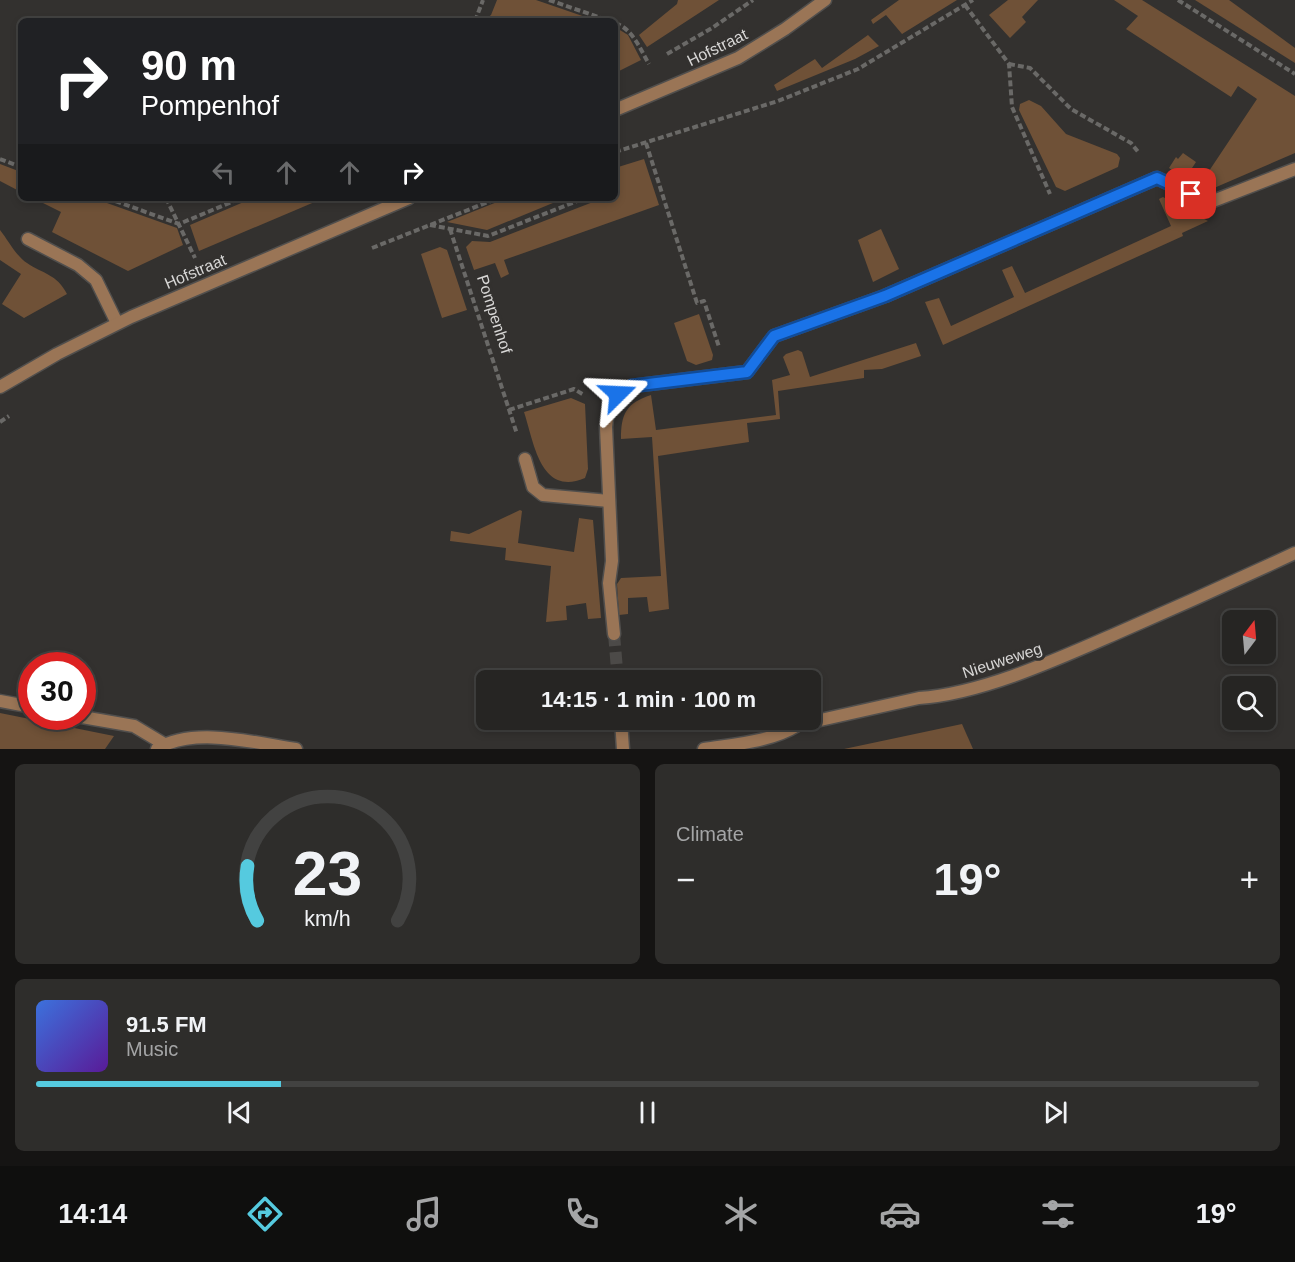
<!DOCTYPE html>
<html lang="en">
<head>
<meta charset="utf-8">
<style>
  body { margin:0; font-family:Arial,sans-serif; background:#2e2d2b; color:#f1f3f6; height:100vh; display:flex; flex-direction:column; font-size:22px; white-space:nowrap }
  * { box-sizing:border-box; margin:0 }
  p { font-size:20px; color:#a4a5a6 }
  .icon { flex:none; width:33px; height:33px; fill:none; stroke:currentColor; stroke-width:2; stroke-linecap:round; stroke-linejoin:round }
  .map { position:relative; height:749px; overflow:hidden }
  .details { display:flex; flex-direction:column; gap:15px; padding:15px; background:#151413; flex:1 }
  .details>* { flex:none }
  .banner { position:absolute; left:18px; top:18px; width:600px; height:183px; border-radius:9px; box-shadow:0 3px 9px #0003,0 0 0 2px #424241; background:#202124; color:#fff; overflow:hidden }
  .needle { width:39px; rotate:16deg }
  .buttons { position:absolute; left:1222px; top:610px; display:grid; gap:12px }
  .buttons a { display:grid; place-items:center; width:54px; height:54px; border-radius:9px; background:#262523; box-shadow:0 3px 9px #0003,0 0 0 2px #424241; font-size:30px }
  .speed { position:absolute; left:18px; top:652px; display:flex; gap:12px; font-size:30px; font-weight:700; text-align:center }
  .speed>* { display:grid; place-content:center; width:78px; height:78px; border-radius:50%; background:#262523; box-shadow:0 3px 9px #0003,0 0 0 2px #424241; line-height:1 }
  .speed .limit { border:9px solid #d22; background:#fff; color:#111 }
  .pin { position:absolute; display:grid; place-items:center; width:51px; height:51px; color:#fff; margin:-26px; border-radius:12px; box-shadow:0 3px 9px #0006 }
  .me { position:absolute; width:66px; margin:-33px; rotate:69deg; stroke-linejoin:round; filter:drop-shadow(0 0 4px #0008) }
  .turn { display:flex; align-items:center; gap:21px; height:126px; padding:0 24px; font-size:27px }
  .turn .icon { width:78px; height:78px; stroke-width:2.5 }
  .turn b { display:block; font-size:42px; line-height:51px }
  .lanes { display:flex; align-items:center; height:57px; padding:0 24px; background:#0003; justify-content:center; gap:30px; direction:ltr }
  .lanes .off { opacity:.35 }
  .big { font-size:45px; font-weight:700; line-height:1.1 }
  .details .card { flex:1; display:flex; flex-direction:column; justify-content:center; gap:9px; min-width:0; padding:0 21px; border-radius:9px; background:#2e2d2b }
  .details .dial { align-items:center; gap:0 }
  .dial svg { height:156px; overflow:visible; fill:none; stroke:#424241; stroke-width:7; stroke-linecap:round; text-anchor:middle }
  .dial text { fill:#f1f3f6; stroke:none }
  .song { display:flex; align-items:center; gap:18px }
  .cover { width:72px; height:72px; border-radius:9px; background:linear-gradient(135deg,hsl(220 70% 55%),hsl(270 70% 35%)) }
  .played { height:6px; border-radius:3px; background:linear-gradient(90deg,#55cadf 20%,#424241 20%) }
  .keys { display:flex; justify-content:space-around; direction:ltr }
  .heat { display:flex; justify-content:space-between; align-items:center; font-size:33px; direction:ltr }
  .details .tiles { flex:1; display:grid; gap:15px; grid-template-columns:1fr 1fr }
  .card:last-child { grid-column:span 2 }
  .trip { position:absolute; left:476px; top:670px; width:345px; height:60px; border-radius:9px; background:#262523; box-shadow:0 3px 9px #0003,0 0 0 2px #424241; font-weight:700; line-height:60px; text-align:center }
  .menu { display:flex; height:96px; justify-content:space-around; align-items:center; background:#0f0f0e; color:#a4a5a6 }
  .menu .icon { width:42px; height:42px }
  .menu .selected { color:#55cadf }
  .menu b { font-size:27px; color:#f1f3f6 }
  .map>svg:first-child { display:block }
</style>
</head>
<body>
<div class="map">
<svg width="1295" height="749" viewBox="0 0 1295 749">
  <rect width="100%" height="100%" fill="#33312f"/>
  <g fill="#6f5137">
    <path d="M 497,0 L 536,0 L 597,21 L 483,21 L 491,15 Z"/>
    <path d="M 678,0 L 719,0 L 647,47 L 639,35 L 677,4 Z"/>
    <path d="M 899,0 L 957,0 L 902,34 L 886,15 L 873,24 L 871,20 Z"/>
    <path d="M 1008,0 L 1038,0 L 1022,17 L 1026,22 L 1010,38 L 989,15 Z"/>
    <path d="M 1114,0 L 1142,0 L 1295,96 L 1295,153 L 1214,188 C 1197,190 1183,177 1169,168 L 1176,157 L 1178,159 L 1183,153 L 1196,162 L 1192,168 L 1205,177 L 1257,99 L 1238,86 L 1231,97 L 1126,29 L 1138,16 Z"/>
    <path d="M 1195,0 L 1229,0 L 1295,48 L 1295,63 Z"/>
    <path d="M 615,27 L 628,35 L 641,60 L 615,73 Z"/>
    <path d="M 868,35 L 879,46 L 855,59 L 777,91 L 774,85 L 815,59 L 822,68 Z"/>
    <path d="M 1029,100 L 1041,106 L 1066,134 L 1117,154 L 1120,158 L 1118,167 L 1065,191 L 1056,187 L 1019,110 L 1020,104 Z"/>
    <path d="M 644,159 L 659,205 L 504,260 L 509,274 L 501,278 L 495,263 L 474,270 L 466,247 L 472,241 L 490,242 L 593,202 L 596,198 L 615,198 L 615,168 Z"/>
    <path d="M 0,164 L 21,172 L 21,192 L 0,181 Z"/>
    <path d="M 1163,197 L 1208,221 L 1182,233 L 1183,236 L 943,345 L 925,302 L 939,298 L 951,326 L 1014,297 L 1002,270 L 1012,266 L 1025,293 L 1171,226 L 1159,199 Z"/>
    <path d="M 33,198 L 93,198 L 177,228 L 183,245 L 128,271 L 52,232 L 61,212 Z"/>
    <path d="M 253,198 L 324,198 L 199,251 L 190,225 Z"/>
    <path d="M 507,198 L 565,198 L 487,230 L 447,222 Z"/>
    <path d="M 881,229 L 899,269 L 873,282 L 858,240 Z"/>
    <path d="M 0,230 C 8,240 16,256 27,263 C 43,274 57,274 67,294 L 24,318 L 2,304 L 21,274 L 0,260 Z"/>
    <path d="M 440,247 L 447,250 L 467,310 L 442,318 L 421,254 Z"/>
    <path d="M 699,314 L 713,355 L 712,360 L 696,365 L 687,361 L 674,323 Z"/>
    <path d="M 916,343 L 921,356 L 882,369 L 864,370 L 864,378 L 778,391 L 780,419 L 747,423 L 749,442 L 658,456 L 669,609 L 649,612 L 647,597 L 628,598 L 628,614 L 619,615 L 617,584 L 621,578 L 661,576 L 652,437 L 621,439 C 621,414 626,403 651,395 L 656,430 L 776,415 L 772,380 L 790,375 L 783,357 L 786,354 L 798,350 L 802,352 L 810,377 Z"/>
    <path d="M 571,398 L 585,404 L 588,469 L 585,478 C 540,497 534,442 524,412 Z"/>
    <path d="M 520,510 L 522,511 L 518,543 L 574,552 L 579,518 L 593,520 L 601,618 L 588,619 L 586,603 L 566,606 L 567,620 L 546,622 L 551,566 L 505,560 L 506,548 L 450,541 L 451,531 L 469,534 Z"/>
    <path d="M 0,713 L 114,736 L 105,749 L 0,749 Z"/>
    <path d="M 962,724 L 973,749 L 844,749 Z"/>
  </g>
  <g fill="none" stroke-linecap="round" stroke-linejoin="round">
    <path stroke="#4c4a48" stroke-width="12" stroke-dasharray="12 6" stroke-linecap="butt" d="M 614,634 L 618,681"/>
    <defs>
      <g id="minor">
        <path d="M 28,239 L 78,265 L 96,280 L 117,323"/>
        <path d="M 525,459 L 533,487 L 543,495 L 609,501"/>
        <path d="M 614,634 L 609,583 L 612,561 L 606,427 C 608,404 612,398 632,386 L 747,372 L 774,336 L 885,296 L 1157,178 L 1208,203 L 1295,169"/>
        <path d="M 0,701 L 32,707"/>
        <path d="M 82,717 L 134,726 L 164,744"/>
        <path d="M 621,720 L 623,749"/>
        <path d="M 157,749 C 193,726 256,743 296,749"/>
        <path d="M 704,749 C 735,744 771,742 798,725 L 919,698 C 981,694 1058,659 1115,634 C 1175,608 1235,581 1295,553"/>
      </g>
      <g id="tertiary">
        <path d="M 615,110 L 738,58 L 785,29 L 825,0"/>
        <path d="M 0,387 L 57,354 L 131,317 L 409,198"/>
      </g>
    </defs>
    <use href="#minor" stroke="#514f4d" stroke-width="15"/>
    <use href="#tertiary" stroke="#514f4d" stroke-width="15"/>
    <g stroke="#6a6967" stroke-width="4" stroke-dasharray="6 3" stroke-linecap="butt">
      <path d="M 549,0 L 610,21"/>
      <path d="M 1178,0 L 1295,74"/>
      <path d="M 965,5 L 1009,64 L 1012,107 L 1050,194"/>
      <path d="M 475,21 L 483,0"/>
      <path d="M 615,23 C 633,29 640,49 649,64"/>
      <path d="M 667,54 L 712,28 L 753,0"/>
      <path d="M 1009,64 L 1030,68 L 1071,109 L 1131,143 L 1139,153"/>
      <path d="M 646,143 L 697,303 L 704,301 L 719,347"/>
      <path d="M 615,152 L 778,101 L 858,69 L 973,0"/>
      <path d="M 0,159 L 21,167"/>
      <path d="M 107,198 L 179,224 L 241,198"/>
      <path d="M 166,198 L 195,258"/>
      <path d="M 430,225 L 488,236 L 585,198"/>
      <path d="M 450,229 L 517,434"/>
      <path d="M 372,248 L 498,198"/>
      <path d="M 509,410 L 574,389 L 584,395"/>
      <path d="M 0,422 L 9,416"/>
    </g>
    <use href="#minor" stroke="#9a7556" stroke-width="12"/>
    <use href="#tertiary" stroke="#9a7556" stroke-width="12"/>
  </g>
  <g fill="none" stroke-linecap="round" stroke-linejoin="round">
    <defs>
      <path id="route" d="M 618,394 L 632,386 L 747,372 L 774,336 L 885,296 L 1157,178 L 1191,194"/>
    </defs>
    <use href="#route" stroke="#114b97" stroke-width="15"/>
    <use href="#route" stroke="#1a73e8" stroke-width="10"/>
  </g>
  <g text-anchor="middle" stroke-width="6" stroke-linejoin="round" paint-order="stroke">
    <g font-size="16" fill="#d7d6d5" stroke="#33312f">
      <text transform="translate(717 47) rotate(-26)" y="6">Hofstraat</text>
      <text transform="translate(195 271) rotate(-23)" y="6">Hofstraat</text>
      <text transform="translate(495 314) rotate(72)" y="6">Pompenhof</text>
      <text transform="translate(1002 660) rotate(-18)" y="6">Nieuweweg</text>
    </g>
  </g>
</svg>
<div class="buttons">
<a><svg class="needle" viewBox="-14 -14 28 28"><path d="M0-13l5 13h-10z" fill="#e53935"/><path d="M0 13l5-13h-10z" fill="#a4a5a6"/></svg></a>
<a><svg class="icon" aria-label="search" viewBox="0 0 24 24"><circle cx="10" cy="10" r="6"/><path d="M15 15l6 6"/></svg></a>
</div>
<div class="speed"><div class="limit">30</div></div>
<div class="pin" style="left:1191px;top:194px;background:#d93025"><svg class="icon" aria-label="arrive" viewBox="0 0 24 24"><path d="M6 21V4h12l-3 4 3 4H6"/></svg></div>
<svg class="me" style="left:618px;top:394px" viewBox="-20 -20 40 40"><path d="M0-17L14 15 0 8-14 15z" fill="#1a73e8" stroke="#fff" stroke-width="4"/></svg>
<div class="trip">14:15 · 1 min · 100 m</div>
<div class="banner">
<div class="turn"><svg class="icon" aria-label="right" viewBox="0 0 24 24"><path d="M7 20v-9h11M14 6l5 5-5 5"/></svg><div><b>90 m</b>Pompenhof</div></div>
<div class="lanes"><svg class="icon off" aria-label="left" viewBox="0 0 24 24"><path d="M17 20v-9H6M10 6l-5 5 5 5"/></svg><svg class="icon off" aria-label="ahead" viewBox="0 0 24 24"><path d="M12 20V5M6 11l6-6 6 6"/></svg><svg class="icon off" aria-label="ahead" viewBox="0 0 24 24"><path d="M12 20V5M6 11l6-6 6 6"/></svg><svg class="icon" aria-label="right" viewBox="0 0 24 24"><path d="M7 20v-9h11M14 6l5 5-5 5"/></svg></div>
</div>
</div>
<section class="details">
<div class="tiles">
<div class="card dial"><svg viewBox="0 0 100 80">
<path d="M14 69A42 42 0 1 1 86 69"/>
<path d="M14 69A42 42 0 0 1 9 41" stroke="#55cadf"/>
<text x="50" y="56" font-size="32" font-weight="700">23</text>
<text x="50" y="72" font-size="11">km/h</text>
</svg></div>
<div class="card"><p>Climate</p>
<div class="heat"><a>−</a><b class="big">19°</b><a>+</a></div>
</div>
<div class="card">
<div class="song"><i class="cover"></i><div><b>91.5 FM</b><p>Music</p></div></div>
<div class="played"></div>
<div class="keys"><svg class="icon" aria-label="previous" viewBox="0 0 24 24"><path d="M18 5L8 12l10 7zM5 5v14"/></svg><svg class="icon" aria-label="pause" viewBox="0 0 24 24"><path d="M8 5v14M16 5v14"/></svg><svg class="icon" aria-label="next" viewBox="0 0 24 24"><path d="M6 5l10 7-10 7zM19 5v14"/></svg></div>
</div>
</div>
</section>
<nav class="menu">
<b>14:14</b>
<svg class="icon selected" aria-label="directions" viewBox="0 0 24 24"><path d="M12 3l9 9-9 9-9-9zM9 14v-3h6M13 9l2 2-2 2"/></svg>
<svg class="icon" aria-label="music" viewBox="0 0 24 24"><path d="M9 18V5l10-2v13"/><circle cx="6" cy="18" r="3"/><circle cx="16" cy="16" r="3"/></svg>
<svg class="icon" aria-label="phone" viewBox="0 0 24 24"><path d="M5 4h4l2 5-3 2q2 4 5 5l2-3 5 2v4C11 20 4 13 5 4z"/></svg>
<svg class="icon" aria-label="climate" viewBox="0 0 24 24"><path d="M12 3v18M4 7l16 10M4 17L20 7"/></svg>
<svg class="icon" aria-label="car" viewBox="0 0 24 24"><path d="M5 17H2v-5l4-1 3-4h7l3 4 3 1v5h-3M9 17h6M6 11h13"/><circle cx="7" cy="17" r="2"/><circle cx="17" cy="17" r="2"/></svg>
<svg class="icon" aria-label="filters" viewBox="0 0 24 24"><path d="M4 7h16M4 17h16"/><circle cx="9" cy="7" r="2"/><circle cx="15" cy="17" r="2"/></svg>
<b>19°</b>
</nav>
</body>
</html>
